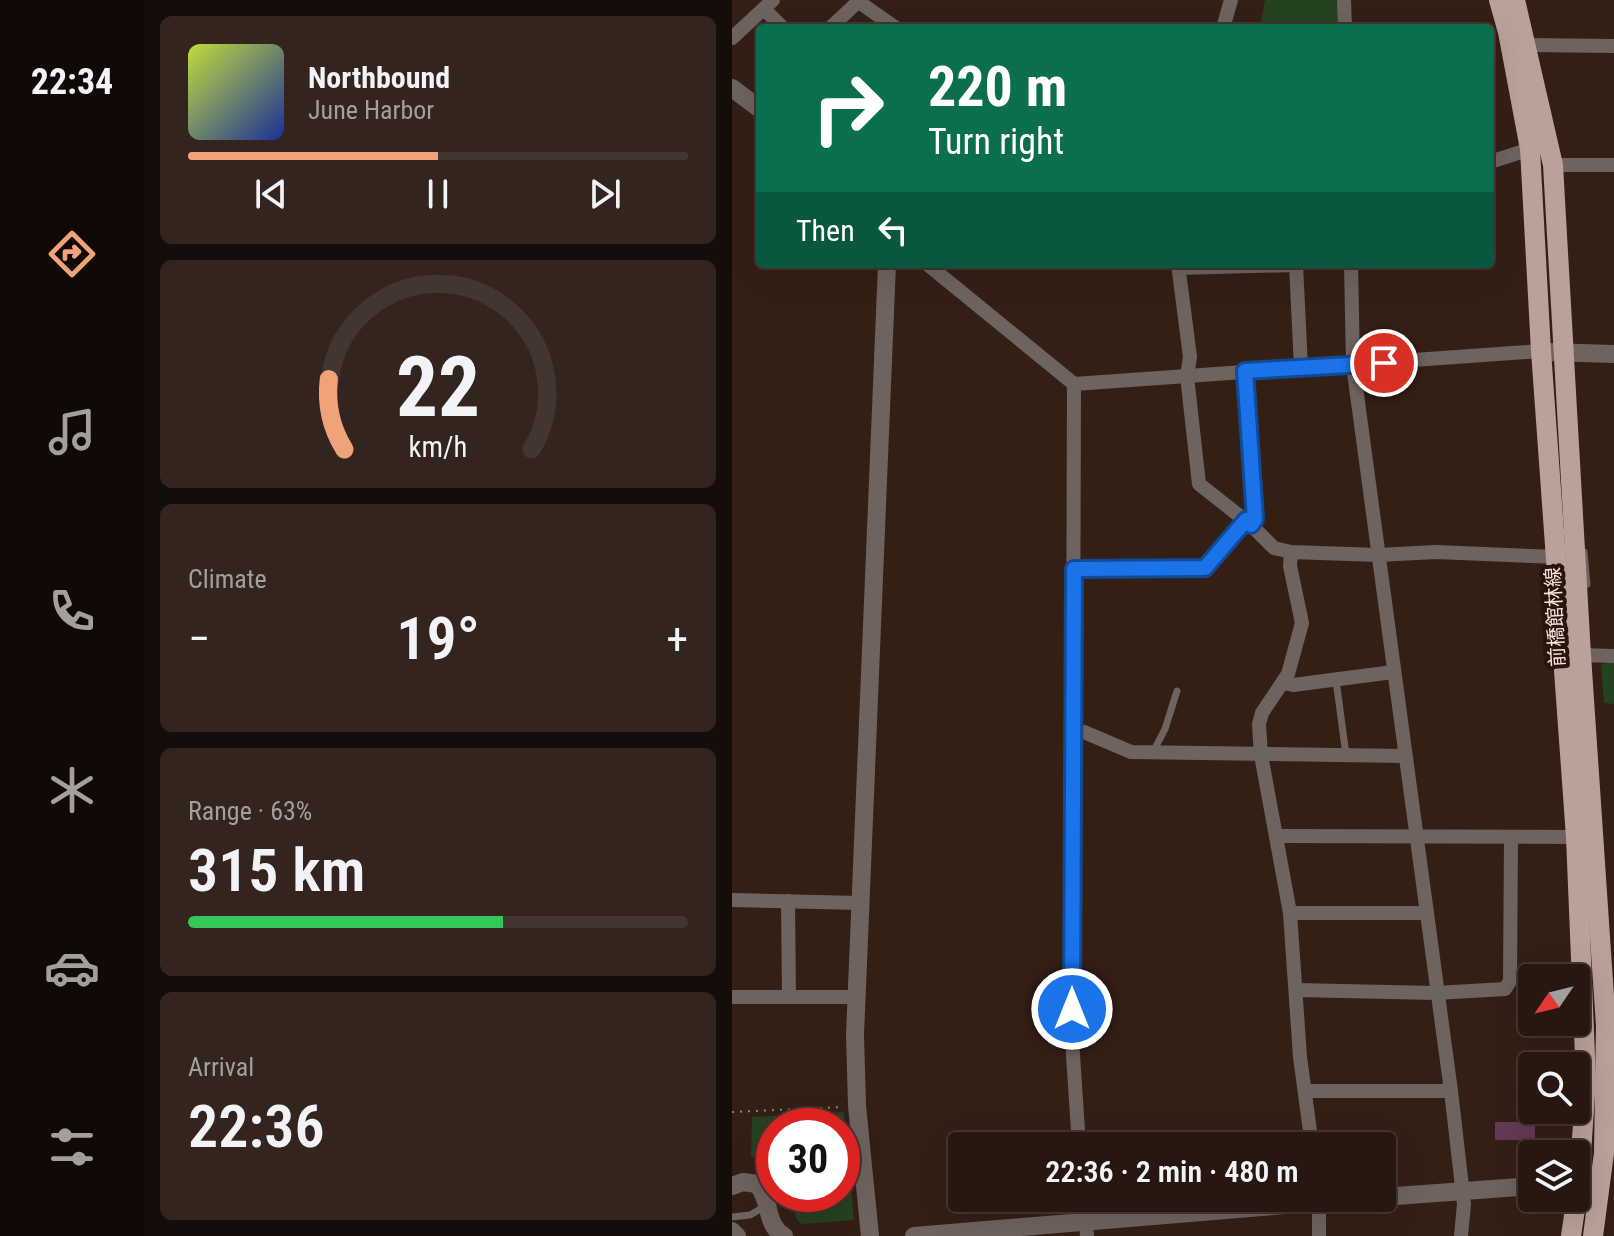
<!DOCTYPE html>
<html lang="en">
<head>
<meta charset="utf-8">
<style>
  body { margin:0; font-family:"Roboto Condensed","Noto Sans JP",sans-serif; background:#33241e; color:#f1f3f6; height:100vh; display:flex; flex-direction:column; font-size:30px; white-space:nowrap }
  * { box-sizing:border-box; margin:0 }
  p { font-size:26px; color:#a49f9f }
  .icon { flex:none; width:44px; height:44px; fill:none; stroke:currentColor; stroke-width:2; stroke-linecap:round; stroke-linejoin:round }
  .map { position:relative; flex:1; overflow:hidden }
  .details { display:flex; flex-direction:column; gap:16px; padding:16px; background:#150d09; width:588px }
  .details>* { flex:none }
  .guide { position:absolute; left:24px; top:24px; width:738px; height:244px; border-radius:8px; box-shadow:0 8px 32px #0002,0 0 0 2px #433630; background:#0b6e4f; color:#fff; overflow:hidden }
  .needle { width:52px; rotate:235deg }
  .buttons { position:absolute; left:786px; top:964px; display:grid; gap:16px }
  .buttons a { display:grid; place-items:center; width:72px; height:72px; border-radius:8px; background:#271710; box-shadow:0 8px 32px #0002,0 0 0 2px #433630; font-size:40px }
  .speed { position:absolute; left:24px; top:1108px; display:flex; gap:16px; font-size:40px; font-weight:700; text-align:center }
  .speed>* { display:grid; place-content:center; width:104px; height:104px; border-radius:50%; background:#271710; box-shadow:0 8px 32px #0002,0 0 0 2px #433630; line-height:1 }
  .speed .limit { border:12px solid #d22; background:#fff; color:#111 }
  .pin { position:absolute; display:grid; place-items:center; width:68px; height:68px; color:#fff; margin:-34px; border:4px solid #fff; border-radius:50%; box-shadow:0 2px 8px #0007 }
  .me { position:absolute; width:88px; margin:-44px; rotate:0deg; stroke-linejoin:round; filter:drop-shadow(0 0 6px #0008) }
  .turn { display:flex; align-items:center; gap:28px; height:168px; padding:0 40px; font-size:36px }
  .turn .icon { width:104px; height:104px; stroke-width:2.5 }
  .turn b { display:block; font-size:56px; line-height:68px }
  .then { display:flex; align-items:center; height:76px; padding:0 40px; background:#0003; gap:16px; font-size:30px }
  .big { font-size:60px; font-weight:600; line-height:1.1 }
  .details .card { flex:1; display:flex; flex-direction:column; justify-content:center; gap:12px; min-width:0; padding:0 28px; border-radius:12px; background:#33241e }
  .details .dial { align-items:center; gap:0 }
  .dial svg { height:208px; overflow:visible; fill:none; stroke:#433630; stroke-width:7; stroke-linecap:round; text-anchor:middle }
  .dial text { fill:#f1f3f6; stroke:none }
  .song { display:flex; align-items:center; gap:24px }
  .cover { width:96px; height:96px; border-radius:12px; background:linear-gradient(135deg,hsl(70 70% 55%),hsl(230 70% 35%)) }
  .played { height:8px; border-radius:4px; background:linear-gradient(90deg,#f0a279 50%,#433630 50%) }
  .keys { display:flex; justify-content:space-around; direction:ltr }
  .heat { display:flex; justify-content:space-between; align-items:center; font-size:44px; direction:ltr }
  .charge { height:12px; border-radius:6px; background:linear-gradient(90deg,#34c759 63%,#433630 0) }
  .trip { position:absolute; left:216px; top:1132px; width:448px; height:80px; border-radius:8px; background:#271710; box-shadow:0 8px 32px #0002,0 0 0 2px #433630; font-weight:600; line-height:80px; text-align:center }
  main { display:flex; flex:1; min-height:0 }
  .tab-bar { display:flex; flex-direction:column; width:144px; justify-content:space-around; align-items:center; background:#100906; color:#a49f9f }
  .tab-bar .icon { width:56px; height:56px }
  .tab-bar .on { color:#f0a279 }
  .tab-bar b { font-size:36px; color:#f1f3f6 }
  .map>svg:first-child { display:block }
</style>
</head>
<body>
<main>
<nav class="tab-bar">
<b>22:34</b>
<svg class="icon on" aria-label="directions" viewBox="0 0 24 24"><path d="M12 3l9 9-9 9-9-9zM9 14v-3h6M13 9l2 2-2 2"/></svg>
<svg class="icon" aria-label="music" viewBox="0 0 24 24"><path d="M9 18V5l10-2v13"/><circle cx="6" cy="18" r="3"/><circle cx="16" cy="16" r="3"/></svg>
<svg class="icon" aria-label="phone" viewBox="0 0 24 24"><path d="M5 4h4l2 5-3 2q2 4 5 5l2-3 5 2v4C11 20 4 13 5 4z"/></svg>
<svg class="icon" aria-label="climate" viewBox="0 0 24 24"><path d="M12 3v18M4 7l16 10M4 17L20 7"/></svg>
<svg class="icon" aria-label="car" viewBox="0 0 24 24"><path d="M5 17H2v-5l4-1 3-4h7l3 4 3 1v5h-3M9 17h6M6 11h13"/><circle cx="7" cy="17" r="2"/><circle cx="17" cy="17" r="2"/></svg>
<svg class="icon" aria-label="filters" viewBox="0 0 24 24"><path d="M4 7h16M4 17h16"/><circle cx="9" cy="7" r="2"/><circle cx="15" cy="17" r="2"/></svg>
</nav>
<section class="details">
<div class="card">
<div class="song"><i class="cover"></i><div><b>Northbound</b><p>June Harbor</p></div></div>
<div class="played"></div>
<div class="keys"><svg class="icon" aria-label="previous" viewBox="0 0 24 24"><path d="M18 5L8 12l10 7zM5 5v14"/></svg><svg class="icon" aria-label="pause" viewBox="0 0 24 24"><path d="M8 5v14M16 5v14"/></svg><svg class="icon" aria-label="next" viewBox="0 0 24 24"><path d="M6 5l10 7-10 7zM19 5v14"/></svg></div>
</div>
<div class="card dial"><svg viewBox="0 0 100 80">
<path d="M14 69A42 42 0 1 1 86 69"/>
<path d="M14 69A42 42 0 0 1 8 42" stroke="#f0a279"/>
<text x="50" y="56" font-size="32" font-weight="700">22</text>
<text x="50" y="72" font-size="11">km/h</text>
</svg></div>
<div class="card"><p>Climate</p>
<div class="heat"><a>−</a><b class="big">19°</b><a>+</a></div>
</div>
<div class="card"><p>Range · 63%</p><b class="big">315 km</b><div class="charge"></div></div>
<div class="card"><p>Arrival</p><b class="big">22:36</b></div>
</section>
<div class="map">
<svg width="882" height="1236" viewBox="0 0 882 1236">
  <rect width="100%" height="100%" fill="#341f15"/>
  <g fill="#254220">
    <path d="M 533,0 L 604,0 L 606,3 L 606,28 L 528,28 Z"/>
    <path d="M 874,662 L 882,662 L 882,704 L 872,703 L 869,666 Z"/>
    <path d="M 112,1112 L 122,1220 L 69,1224 L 64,1218 L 62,1194 L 110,1194 L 110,1126 L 42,1126 L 42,1157 L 19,1157 L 20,1117 Z"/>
  </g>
  <rect fill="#663957" x="763" y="1122" width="40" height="18"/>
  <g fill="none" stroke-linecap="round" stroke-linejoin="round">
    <path stroke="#95837b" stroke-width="2" stroke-dasharray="2 6" stroke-linecap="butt" d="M 0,1112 L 111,1107"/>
    <g stroke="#6f635f" stroke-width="7">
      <path d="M 852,552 L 855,584"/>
      <path d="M 604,680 L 614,755"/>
      <path d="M 421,752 L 433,729 L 445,691"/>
      <path d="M 0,1217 L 18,1215 L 32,1207"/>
    </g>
    <g stroke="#6f635f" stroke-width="14">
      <path d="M 612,0 L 613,28"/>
      <path d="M 127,2 L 164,28"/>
      <path d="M 33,10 L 51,28"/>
      <path d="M 98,28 L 128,0"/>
      <path d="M 491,28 L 499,0"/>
      <path d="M 0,38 L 41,0"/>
      <path d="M 795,45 L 882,46"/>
      <path d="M 758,162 L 798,149"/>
      <path d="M 821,165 L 882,165"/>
      <path d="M 195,264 L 342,384 L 809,351"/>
      <path d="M 446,264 L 458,357 L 455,376 L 467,484 L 519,525 L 542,548 L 559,552 L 646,555 L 704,552 L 825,557"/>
      <path d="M 564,264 L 569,368"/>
      <path d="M 619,264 L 621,365 L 719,1091 L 732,1204 L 729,1236"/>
      <path d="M 447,268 L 564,265"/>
      <path d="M 513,371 L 523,519 L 519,525"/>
      <path d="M 342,384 L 340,1040 L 347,1146"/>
      <path d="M 559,552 L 558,566 L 570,623 L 556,674 L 530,713 L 527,724 L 529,755 L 558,913 L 568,1057 L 580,1146"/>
      <path d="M 342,569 L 473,568 L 514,520"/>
      <path d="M 849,655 L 882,656"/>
      <path d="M 552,683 L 561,685 L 661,672"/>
      <path d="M 339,731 L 352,732 L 399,752 L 672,756"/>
      <path d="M 544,836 L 844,837"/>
      <path d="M 0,900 L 128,903"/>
      <path d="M 56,901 L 57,997"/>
      <path d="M 558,913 L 694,913"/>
      <path d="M 564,990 L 704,993 L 773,989 L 778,981 L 779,838"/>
      <path d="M 0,997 L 124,997"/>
      <path d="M 573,1091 L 719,1091"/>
      <path d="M 352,1198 L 355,1236"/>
      <path d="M 587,1198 L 587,1236"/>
    </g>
    <g stroke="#6f635f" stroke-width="18">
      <path d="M 0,88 L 28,109"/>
      <path d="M 817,352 L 882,354"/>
      <path d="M 0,1186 L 11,1182 L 25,1184 C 40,1200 32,1224 52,1236"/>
      <path d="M 650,1197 L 800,1186"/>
      <path d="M 0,1231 L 5,1236"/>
      <path d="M 138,1236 L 125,1106 L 123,1035 L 155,264"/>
      <path d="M 182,1236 L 638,1198"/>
    </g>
    <g stroke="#baa199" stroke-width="20">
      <path d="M 767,0 L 776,32 L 798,149 L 809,351 L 844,837 L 854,1080 L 847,1182 L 839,1236"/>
      <path d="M 783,0 L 821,165 L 849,655 L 874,1026 L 872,1153 L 861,1236"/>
    </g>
  </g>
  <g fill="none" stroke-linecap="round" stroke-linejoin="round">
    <defs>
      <path id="route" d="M 340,1009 L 342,569 L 473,568 L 514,520 L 519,525 L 523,519 L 513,371 L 652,363"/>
    </defs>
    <use href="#route" stroke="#114b97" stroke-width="20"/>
    <use href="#route" stroke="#1a73e8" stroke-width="14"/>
  </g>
  <g text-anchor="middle" stroke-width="8" stroke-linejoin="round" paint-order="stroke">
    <g font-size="20" fill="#f4e5de" stroke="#2a150c">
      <text transform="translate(823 617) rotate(-93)" y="7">前橋館林線</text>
    </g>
  </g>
</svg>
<div class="buttons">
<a><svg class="needle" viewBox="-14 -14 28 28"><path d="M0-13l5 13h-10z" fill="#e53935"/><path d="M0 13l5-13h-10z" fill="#a49f9f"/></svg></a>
<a><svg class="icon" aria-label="search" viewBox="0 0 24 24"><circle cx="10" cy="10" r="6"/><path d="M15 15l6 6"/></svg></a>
<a><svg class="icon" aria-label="layers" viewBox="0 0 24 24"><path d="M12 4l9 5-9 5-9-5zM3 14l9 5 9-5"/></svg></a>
</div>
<div class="speed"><div class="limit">30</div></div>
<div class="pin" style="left:652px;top:363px;background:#d93025"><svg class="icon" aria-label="arrive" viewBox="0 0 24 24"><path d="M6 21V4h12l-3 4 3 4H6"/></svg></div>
<svg class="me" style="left:340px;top:1009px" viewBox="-20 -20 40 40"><circle r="17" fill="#1a73e8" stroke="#fff" stroke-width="3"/><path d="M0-11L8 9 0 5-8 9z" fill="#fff"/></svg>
<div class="trip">22:36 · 2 min · 480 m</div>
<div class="guide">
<div class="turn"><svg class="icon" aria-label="right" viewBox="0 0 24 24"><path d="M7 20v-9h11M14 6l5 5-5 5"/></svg><div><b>220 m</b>Turn right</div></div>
<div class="then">Then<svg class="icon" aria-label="left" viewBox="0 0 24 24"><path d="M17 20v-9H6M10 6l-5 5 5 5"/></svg></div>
</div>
</div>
</main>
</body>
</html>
